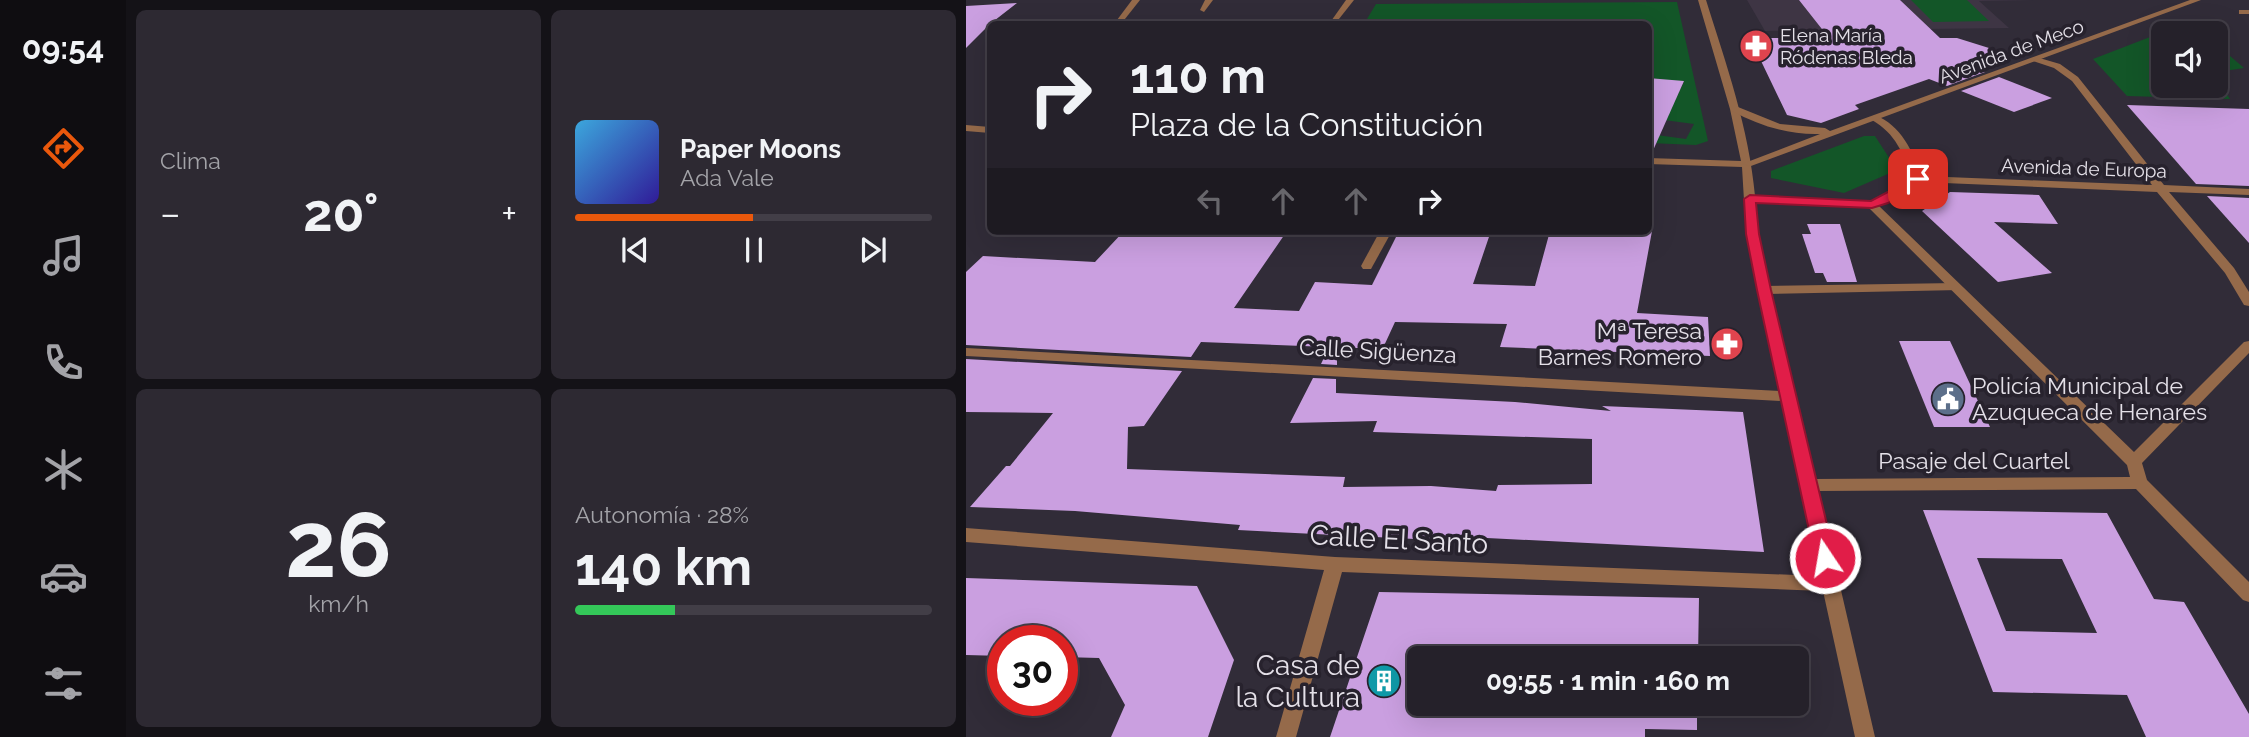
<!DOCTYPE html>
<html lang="es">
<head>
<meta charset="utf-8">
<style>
  body { margin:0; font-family:Raleway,sans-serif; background:#2d2932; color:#f1f3f6; height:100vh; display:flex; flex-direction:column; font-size:26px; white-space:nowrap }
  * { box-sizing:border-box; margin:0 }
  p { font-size:23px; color:#a3a3a8 }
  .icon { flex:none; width:38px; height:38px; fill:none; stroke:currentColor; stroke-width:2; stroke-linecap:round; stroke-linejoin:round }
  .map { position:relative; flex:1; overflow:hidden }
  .side { display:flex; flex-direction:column; gap:10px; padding:10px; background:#141217; width:840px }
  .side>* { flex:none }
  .hud { position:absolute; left:21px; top:21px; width:665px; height:214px; border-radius:10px; box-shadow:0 7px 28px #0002,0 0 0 2px #423e47; background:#25212a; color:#f1f3f6; overflow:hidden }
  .buttons { position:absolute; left:1185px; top:21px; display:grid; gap:14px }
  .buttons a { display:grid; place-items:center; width:77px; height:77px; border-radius:10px; background:#25212a; box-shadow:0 7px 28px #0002,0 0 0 2px #423e47; font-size:35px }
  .speed { position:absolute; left:21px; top:625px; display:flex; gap:14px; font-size:35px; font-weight:700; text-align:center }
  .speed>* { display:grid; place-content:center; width:91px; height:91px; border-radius:50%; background:#25212a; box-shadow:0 7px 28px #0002,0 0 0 2px #423e47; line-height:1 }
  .speed .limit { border:10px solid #d22; background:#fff; color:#111 }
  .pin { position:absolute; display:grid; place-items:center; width:60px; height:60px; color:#fff; margin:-30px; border-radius:14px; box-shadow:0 4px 10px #0006 }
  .me { position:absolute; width:77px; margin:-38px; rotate:348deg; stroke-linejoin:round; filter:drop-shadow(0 0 5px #0008) }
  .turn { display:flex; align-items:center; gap:24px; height:147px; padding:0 28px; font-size:32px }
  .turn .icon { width:91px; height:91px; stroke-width:2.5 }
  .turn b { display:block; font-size:49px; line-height:60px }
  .lanes { display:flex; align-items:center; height:66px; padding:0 28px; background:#0003; justify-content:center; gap:35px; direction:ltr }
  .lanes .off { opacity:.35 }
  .big { font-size:52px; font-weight:700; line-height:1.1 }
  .side .tile { flex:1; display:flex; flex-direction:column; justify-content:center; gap:10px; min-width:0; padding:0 24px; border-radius:10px; background:#2d2932 }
  .side .dial { align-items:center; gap:0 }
  .dial b { font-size:91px; line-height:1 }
  .song { display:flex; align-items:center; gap:21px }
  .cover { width:84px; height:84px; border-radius:10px; background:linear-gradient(135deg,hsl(200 70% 55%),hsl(250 70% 35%)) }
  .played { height:7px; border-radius:4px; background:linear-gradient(90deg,#ea580c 50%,#423e47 50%) }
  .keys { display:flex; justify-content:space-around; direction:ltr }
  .heat { display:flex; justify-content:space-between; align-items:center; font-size:38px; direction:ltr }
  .charge { height:10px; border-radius:5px; background:linear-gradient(90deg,#34c759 28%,#423e47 0) }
  .side .tiles { flex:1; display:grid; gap:10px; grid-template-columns:repeat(2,1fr) }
  .trip { position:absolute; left:441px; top:646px; width:402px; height:70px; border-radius:10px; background:#25212a; box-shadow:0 7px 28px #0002,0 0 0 2px #423e47; font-weight:700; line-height:70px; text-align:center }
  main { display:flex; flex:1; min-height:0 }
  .tabs { display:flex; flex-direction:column; width:126px; justify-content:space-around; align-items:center; background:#0f0d11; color:#a3a3a8 }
  .tabs .icon { width:49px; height:49px }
  .tabs .active { color:#ea580c }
  .tabs b { font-size:32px; color:#f1f3f6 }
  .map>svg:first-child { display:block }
</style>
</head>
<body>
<main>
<nav class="tabs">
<b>09:54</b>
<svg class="icon active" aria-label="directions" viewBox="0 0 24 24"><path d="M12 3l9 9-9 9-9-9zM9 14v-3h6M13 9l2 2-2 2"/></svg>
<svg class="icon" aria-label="music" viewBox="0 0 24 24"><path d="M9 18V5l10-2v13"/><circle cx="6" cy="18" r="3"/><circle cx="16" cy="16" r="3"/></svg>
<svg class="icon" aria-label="phone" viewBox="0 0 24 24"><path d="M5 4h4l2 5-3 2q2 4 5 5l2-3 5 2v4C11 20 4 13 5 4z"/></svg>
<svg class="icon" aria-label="climate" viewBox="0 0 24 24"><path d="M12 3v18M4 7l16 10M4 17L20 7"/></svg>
<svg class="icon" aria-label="car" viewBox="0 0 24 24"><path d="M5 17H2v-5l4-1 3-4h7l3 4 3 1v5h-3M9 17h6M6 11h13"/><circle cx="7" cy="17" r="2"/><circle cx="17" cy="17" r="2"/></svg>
<svg class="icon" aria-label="filters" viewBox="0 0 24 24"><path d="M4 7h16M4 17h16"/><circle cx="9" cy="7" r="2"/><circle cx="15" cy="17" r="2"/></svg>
</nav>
<section class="side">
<div class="tiles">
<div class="tile"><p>Clima</p>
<div class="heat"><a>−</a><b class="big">20°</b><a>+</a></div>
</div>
<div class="tile">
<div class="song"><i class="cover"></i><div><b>Paper Moons</b><p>Ada Vale</p></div></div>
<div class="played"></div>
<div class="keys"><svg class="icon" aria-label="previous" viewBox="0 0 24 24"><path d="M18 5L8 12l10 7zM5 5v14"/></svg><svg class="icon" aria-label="pause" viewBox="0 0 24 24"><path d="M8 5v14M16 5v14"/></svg><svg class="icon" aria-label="next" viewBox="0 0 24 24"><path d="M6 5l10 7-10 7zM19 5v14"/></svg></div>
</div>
<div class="tile dial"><b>26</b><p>km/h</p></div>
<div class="tile"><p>Autonomía · 28%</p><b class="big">140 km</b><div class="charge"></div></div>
</div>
</section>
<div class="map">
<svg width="1283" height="737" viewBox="0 0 1283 737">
  <rect width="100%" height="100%" fill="#312c38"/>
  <path fill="#3e3544" d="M 781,0 L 1072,0 L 1013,1 L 1043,28 L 799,31 Z"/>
  <g fill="#135628">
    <path d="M 945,0 L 1001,0 L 1023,21 L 967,22 Z"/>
    <path d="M 711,2 L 742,141 L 730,145 L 683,143 L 683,134 L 720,139 L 728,124 L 683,118 L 711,96 L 718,82 L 683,78 L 682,24 L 398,24 L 410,4 Z"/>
    <path d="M 1223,22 L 1236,33 L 1197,33 L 1197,86 L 1250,86 L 1250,44 L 1278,68 L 1252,72 L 1262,76 L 1252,81 L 1264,99 L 1161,96 L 1127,59 Z"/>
    <path d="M 898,136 L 909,136 L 931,170 L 878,193 L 805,178 L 805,171 Z"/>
  </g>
  <g fill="#ca9fe0" fill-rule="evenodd">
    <path d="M 833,0 L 934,0 L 974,38 L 991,38 L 1039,53 L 1003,66 L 1019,72 L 981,86 L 963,79 L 889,105 L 893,109 L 855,123 L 821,115 L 784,38 L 863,38 Z"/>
    <path d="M 51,3 L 24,24 L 0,48 L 0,6 Z"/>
    <path d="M 1033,77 L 1086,98 L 1048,112 L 995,91 Z"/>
    <path d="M 682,78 L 718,81 L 685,155 L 682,155 Z"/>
    <path d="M 1161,105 L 1283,109 L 1283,186 L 1230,184 Z"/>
    <path d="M 984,192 L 1073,195 L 1092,224 L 1028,222 L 1086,273 L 1032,282 L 956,211 Z"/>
    <path d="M 1241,196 L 1283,198 L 1283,243 Z"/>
    <path d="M 841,224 L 874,224 L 891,282 L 861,282 L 857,273 L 849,273 L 836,234 L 845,234 Z"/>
    <path d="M 158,231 L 321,231 L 268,308 L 333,311 L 349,282 L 406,285 L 433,231 L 525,231 L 507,284 L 569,286 L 584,231 L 686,231 L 671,313 L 742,317 L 744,356 L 534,347 L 541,324 L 429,322 L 417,348 L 371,348 L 371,365 L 355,364 L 363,347 L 235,342 L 225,357 L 0,345 L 0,272 L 17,256 L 129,262 Z"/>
    <path d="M 933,341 L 984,341 L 1024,427 L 968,427 Z"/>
    <path d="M 0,359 L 216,371 L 178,426 L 162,427 L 161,469 L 379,477 L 377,487 L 465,486 L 530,491 L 532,485 L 626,484 L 626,439 L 407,432 L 411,421 L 324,423 L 347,378 L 370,379 L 370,393 L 549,402 L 645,411 L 636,406 L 777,412 L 798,552 L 521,538 L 449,539 L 272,530 L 274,525 L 109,511 L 4,507 L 40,466 L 44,466 L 87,413 L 0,412 Z"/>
    <path d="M 957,510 L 1141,513 L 1188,599 L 1218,602 L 1283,714 L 1283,737 L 1180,737 L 1161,695 L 1027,692 ZM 1011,558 L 1096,559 L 1131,633 L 1040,631 Z"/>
    <path d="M 0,578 L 231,586 L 268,660 L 242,737 L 145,737 L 159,705 L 133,658 L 96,657 L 96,640 L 37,640 L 37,656 L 0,655 Z"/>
    <path d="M 413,592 L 733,598 L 732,658 L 453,658 L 453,704 L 731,704 L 731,730 L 679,729 L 679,737 L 364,737 Z"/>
  </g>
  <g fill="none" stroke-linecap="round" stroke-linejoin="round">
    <path fill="#956a4a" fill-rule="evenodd" d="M 239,0 L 247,0 L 238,12 L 234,10 Z"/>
    <path fill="#956a4a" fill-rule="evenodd" d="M 990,283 L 996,287 L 994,290 L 798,294 L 792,290 L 798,286 Z"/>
    <g fill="#956a4a" fill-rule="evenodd">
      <path d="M 166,0 L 174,0 L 155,24 L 148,24 Z"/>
      <path d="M 380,0 L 388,0 L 369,24 L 363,24 Z"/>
      <path d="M 732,0 L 740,0 C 760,64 783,128 789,196 L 905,202 L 914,199 L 946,178 C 937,153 930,134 906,120 L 904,118 L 909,115 C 936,126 946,151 956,176 L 1186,185 L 1106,81 L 1088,68 L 1067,61 L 1067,57 L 1070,57 L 1094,64 L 1112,77 L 1198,185 L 1283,189 L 1283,195 L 1203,192 L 1268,268 L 1283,292 L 1283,306 L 1278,305 L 1259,273 L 1191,192 L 954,182 L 922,203 L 913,206 L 1168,452 L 1278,342 L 1283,341 L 1283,353 L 1176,463 L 1181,480 L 1283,582 L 1283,602 L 1277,600 L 1170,489 L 852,491 L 909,737 L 889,737 L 857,591 L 376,572 L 330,737 L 310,737 L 358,570 L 0,542 L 0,528 L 369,557 L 854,576 L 816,401 L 0,356 L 0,348 L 814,391 L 780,234 L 776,167 L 682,164 L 682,158 L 775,161 L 764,109 ZM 789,202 L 903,208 L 1161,465 L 1164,477 L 849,479 L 792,234 Z"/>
      <path d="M 1276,10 L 1283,10 L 1283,14 L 1273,14 L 1273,10 Z"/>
      <path d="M 0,125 L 24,127 L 24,133 L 0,131 Z"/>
      <path d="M 414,231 L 426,231 L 405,269 L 397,269 L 395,266 Z"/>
    </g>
    <path fill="#956a4a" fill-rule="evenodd" d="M 1224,0 L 1235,0 L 785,166 L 776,164 L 854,134 C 823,135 794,126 766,111 L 766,107 L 772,107 L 814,124 L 859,128 L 864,131 Z"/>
  </g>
  <path fill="#e11d48" stroke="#92132f" stroke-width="2" d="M 952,176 L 958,179 L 956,182 L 922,203 L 906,208 L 790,203 L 793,234 L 805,290 L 869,558 L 866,564 L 859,566 L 852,564 L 849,558 L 791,290 L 780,234 L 778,199 L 784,195 L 905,201 Z"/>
  <defs>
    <symbol id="pharmacy-disc" viewBox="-11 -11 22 22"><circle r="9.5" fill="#e0444e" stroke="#27222d"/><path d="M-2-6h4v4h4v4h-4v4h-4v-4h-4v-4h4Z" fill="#fff"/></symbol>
    <symbol id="civic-disc" viewBox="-11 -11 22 22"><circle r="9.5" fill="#5c6f8a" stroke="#27222d"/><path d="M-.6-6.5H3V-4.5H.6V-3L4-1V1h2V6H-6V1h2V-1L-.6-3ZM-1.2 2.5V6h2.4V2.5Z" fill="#fff"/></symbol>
    <symbol id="building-disc" viewBox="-11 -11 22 22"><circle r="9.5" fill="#0f9aa8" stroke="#27222d"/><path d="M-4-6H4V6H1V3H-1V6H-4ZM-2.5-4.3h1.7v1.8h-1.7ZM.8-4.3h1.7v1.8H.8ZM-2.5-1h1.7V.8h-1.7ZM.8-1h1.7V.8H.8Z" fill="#fff"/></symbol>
  </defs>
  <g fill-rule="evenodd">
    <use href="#pharmacy-disc" x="771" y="27" width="38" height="38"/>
    <use href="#pharmacy-disc" x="742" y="325" width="38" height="38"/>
    <use href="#civic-disc" x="963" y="380" width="38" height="38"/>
    <use href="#building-disc" x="399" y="662" width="38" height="38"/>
  </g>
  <g text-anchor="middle" stroke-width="7" stroke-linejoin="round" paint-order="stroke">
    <g font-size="19" fill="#e4e0e8" stroke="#27222d" text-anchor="start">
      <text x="814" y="42">Elena María<tspan x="814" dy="22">Ródenas Bleda</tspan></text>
    </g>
    <g font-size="19" fill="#e4e0e8" stroke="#27222d">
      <text transform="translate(1045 51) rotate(-20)" y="7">Avenida de Meco</text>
      <text transform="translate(1118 168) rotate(2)" y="7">Avenida de Europa</text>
    </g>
    <g font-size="23" fill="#e4e0e8" stroke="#27222d" text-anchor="end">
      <text x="736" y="339">Mª Teresa<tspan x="736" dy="26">Barnes Romero</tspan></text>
      <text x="1006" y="394" text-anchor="start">Policía Municipal de<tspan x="1006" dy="26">Azuqueca de Henares</tspan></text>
    </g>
    <g font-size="23" fill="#e4e0e8" stroke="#27222d">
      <text transform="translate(412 351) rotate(3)" y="8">Calle Sigüenza</text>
      <text x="1008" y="469">Pasaje del Cuartel</text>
    </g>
    <g font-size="28" fill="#e4e0e8" stroke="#27222d">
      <text transform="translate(433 539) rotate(3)" y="10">Calle El Santo</text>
    </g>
    <g font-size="28" fill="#e4e0e8" stroke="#27222d" text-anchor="end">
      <text x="394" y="675">Casa de<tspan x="394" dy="32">la Cultura</tspan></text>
    </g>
  </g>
</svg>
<div class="buttons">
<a><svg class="icon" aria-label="sound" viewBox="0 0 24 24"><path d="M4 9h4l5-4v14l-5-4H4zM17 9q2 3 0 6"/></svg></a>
</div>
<div class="speed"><div class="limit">30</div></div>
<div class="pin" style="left:952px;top:179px;background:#d93025"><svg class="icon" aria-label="arrive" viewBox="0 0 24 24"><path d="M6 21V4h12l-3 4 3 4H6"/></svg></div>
<svg class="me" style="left:859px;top:558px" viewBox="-20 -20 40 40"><circle r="17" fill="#e11d48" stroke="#fff" stroke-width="3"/><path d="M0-11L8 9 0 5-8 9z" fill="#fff"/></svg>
<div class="trip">09:55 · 1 min · 160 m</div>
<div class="hud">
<div class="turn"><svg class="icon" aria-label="right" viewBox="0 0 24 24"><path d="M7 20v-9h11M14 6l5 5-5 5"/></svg><div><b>110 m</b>Plaza de la Constitución</div></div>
<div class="lanes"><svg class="icon off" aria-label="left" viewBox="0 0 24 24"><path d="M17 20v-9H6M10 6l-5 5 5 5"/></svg><svg class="icon off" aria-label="ahead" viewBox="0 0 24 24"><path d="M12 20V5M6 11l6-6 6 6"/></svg><svg class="icon off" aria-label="ahead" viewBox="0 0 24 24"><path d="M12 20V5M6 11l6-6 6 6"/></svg><svg class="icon" aria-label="right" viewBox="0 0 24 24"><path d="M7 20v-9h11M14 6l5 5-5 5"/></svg></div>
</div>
</div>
</main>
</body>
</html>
